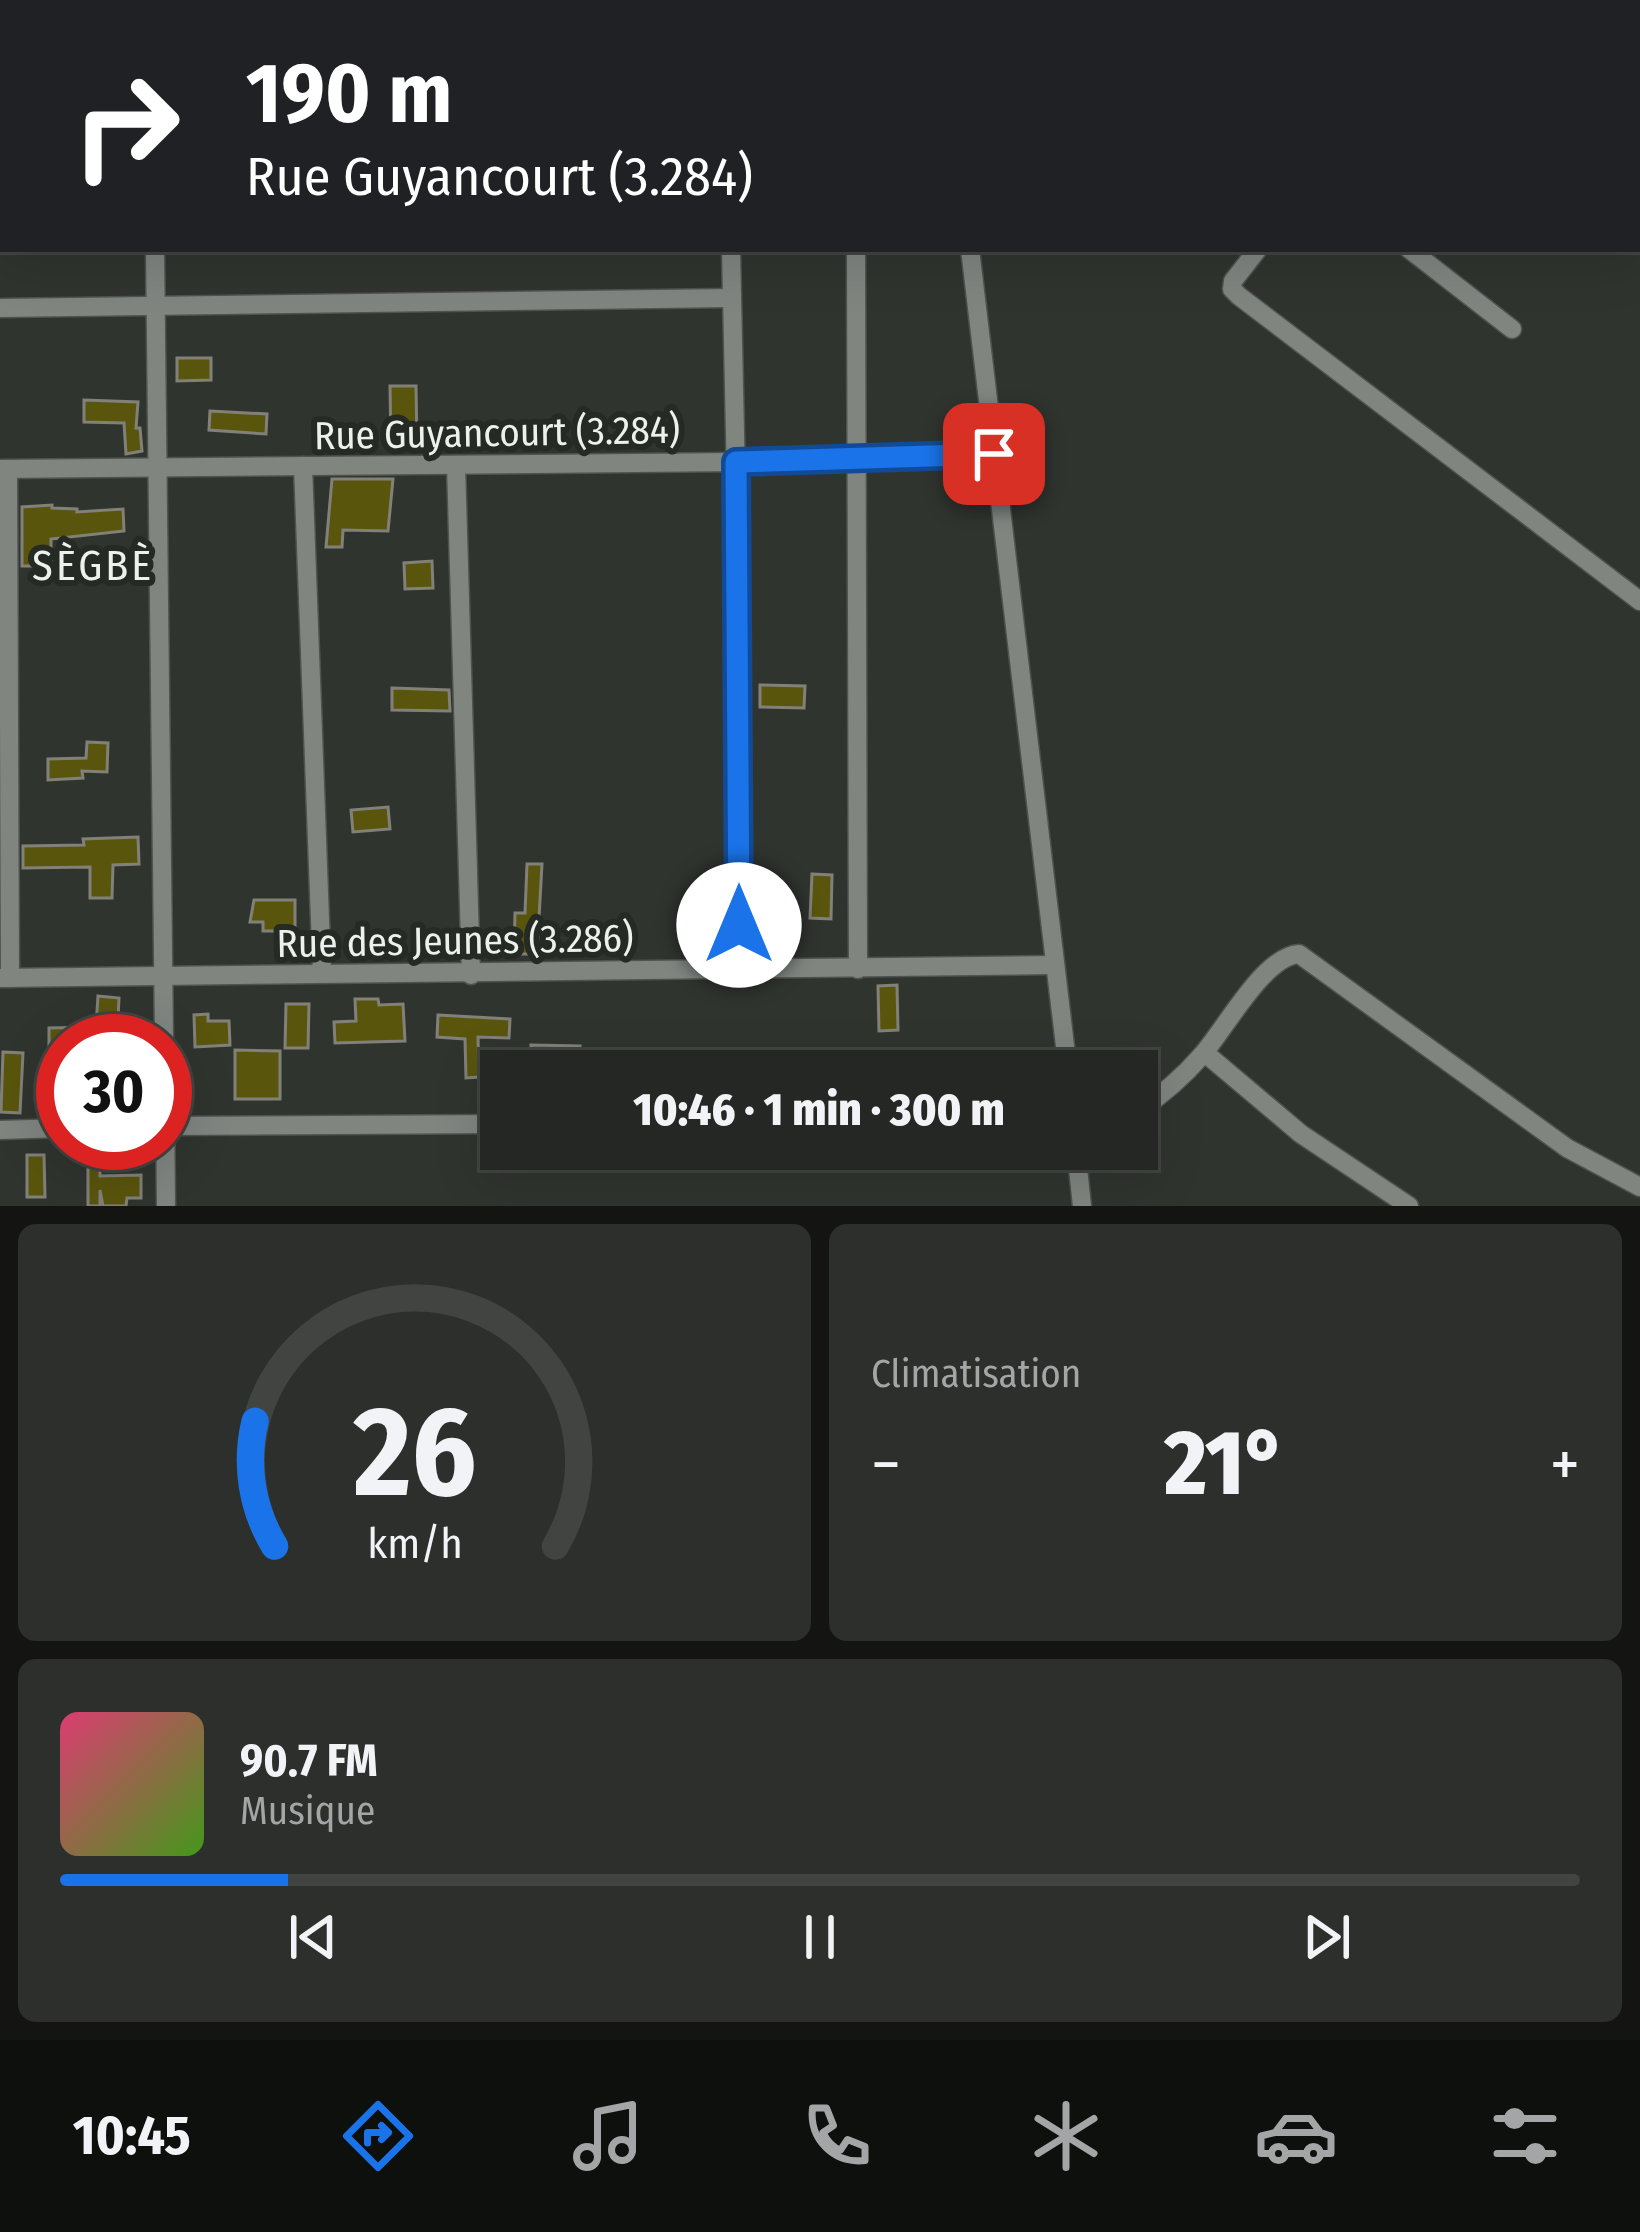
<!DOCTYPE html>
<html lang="fr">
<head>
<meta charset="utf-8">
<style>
  body { margin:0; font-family:"Fira Sans Condensed",sans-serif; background:#2c2f2b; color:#f1f3f6; height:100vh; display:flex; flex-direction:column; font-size:45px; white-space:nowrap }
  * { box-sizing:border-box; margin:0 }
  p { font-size:39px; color:#a3a5a6 }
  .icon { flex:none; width:66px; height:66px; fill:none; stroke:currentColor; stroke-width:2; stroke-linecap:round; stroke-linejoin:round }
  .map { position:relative; height:1206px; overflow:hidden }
  .sheet { display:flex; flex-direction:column; gap:18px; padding:18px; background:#141513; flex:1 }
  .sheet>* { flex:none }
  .guide { position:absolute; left:0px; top:0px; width:1641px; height:252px; box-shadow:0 12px 48px #0002,0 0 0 3px #414441; background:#202124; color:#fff; overflow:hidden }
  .speed { position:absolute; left:36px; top:1014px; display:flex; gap:24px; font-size:60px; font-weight:700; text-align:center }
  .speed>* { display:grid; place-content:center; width:156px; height:156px; border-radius:50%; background:#242723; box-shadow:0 12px 48px #0002,0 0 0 3px #414441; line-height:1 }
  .speed .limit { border:18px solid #d22; background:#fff; color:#111 }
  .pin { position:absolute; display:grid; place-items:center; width:102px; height:102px; color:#fff; margin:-51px; border-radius:24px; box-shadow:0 6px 18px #0006 }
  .me { position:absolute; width:132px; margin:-66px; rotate:0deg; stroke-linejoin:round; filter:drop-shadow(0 0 9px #0008) }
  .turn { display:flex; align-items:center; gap:42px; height:252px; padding:0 48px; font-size:54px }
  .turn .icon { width:156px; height:156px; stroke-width:2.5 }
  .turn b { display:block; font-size:84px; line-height:102px }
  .big { font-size:90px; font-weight:800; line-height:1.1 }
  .sheet .widget { flex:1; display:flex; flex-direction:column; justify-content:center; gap:18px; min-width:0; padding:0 42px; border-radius:18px; background:#2c2f2b }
  .sheet .dial { align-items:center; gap:0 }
  .dial svg { height:312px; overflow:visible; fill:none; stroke:#414441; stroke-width:7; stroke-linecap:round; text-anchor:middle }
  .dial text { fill:#f1f3f6; stroke:none }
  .song { display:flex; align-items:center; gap:36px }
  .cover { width:144px; height:144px; border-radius:18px; background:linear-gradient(135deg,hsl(340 70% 55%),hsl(100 70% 35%)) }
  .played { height:12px; border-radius:6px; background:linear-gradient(90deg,#1a73e8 15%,#414441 15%) }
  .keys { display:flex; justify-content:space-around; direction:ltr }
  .heat { display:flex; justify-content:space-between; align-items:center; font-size:66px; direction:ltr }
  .sheet .tiles { flex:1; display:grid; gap:18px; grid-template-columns:1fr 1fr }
  .widget:last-child { grid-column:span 2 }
  .trip { position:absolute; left:480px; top:1050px; width:678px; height:120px; border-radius:0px; background:#242723; box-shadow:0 12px 48px #0002,0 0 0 3px #414441; font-weight:800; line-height:120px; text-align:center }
  .menu { display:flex; height:192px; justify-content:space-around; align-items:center; background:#0e100e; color:#a3a5a6 }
  .menu .icon { width:84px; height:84px }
  .menu .selected { color:#1a73e8 }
  .menu b { font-size:54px; color:#f1f3f6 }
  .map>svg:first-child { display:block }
</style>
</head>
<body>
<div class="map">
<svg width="1640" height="1206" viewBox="0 0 1640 1206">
  <rect width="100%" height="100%" fill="#30342f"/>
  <g fill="#59550d" stroke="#81817a" stroke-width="3">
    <path d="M 177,358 L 211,358 L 211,380 L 177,381 Z"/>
    <path d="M 390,386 L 416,386 L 417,445 L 391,446 Z"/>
    <path d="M 84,400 L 138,402 L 136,428 L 140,428 L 142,451 L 126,454 L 124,423 L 84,422 Z"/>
    <path d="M 210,411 L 267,414 L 266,434 L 209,430 Z"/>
    <path d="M 332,479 L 393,479 L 388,531 L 343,530 L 342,547 L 326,547 Z"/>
    <path d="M 52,505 L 52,508 L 77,509 L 77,512 L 123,509 L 124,531 L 51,539 L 51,566 L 22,566 L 22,507 Z"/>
    <path d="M 432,561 L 433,588 L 405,589 L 404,563 Z"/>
    <path d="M 760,685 L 805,686 L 804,708 L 760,707 Z"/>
    <path d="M 392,688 L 449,690 L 450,711 L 392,710 Z"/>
    <path d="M 87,742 L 108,743 L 107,772 L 82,771 L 83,778 L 48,780 L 48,759 L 86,758 Z"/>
    <path d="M 388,807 L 390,829 L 353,832 L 351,810 Z"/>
    <path d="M 138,837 L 139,864 L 113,865 L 112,898 L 90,898 L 90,867 L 23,868 L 23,846 L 84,845 L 83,839 Z"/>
    <path d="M 527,864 L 542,864 L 537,954 L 514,954 L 515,913 L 525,913 Z"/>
    <path d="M 812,874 L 832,875 L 831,919 L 810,918 Z"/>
    <path d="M 254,900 L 295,900 L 295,931 L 263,931 L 263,922 L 250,922 Z"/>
    <path d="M 897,985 L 898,1030 L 879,1031 L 878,986 Z"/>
    <path d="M 98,996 L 119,998 L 117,1041 L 63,1041 L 63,1047 L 49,1047 L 49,1028 L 96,1027 Z"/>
    <path d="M 355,999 L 378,999 L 379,1005 L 403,1004 L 405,1041 L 335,1043 L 334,1022 L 356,1021 Z"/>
    <path d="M 286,1004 L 309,1004 L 308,1048 L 285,1048 Z"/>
    <path d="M 208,1014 L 208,1021 L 229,1021 L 230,1045 L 195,1047 L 194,1015 Z"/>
    <path d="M 438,1015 L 510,1019 L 509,1038 L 478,1037 L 479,1077 L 466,1078 L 465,1039 L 437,1037 Z"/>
    <path d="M 531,1045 L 580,1046 L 579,1065 L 530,1066 Z"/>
    <path d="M 235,1050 L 280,1051 L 280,1099 L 235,1099 Z"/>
    <path d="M 3,1052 L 23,1053 L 20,1113 L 1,1112 Z"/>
    <path d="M 27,1155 L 44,1155 L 45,1197 L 27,1197 Z"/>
    <path d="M 88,1162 L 100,1162 L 100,1176 L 141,1175 L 141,1198 L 127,1198 L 126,1206 L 103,1206 L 100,1190 L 100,1206 L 88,1206 Z"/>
  </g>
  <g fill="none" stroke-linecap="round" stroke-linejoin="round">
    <defs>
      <g id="minor">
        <path d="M 152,0 L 152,3"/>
        <path d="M 303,0 L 303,3"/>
        <path d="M 490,0 L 490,3"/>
        <path d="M 942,0 L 942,3"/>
        <path d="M 1215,0 L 1220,3"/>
        <path d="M 603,3 L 603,0"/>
        <path d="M 731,3 L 731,0"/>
        <path d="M 1246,3 L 1249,0"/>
        <path d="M 1442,3 L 1444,0"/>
        <path d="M 0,14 L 3,14"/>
        <path d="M 0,159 L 3,159"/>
        <path d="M 155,249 L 164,1041"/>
        <path d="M 731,249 L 739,617 L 739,969"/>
        <path d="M 856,249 L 858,969"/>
        <path d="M 970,249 L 1068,1071"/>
        <path d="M 1258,249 L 1233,281 L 1232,289 L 1239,296 L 1640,601"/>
        <path d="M 1409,249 L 1512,329"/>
        <path d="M 0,308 L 730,298"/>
        <path d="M 456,465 L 471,975"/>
        <path d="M 303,466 L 322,973"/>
        <path d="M 0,469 L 736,462 L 994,455"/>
        <path d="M 8,469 L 10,978"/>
        <path d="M 0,978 L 1054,965"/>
        <path d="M 1205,1053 L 1301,1134 L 1409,1206"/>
        <path d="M 165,1107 L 166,1206"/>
        <path d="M 1137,1112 C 1162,1095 1183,1077 1202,1055 C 1226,1028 1264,956 1299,954 L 1567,1148 L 1640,1187"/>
        <path d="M 165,1126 L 501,1124"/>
        <path d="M 0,1130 L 63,1128"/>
        <path d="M 1076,1149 L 1082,1206"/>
      </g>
      <g id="tertiary">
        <path d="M 1619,0 L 1624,3"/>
        <path d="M 1638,11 L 1640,12"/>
      </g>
    </defs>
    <use href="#minor" stroke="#4f524f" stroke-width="21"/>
    <use href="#tertiary" stroke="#4f524f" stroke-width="24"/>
    <use href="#minor" stroke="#808580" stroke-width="18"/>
    <use href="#tertiary" stroke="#808580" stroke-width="21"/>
  </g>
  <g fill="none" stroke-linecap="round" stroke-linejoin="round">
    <defs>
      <path id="route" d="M 739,925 L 736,462 L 994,454"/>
    </defs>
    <use href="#route" stroke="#114b97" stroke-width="30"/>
    <use href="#route" stroke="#1a73e8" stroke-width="21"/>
  </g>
  <g text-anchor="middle" stroke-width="12" stroke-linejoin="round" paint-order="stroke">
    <g font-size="39" fill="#edf0ed" stroke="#262a25">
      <text transform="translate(497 432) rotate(-1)" y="14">Rue Guyancourt (3.284)</text>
      <text transform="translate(455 940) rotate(-1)" y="14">Rue des Jeunes (3.286)</text>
    </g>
    <g font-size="42" letter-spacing="3" fill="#edf0ed" stroke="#262a25">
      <text x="93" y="580">SÈGBÈ</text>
    </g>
  </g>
</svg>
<div class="speed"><div class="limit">30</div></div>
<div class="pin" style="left:994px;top:454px;background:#d93025"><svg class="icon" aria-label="arrive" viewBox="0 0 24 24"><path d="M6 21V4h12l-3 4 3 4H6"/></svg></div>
<svg class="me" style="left:739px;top:925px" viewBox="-20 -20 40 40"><circle r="19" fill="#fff"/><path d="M0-13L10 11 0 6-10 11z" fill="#1a73e8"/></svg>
<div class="trip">10:46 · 1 min · 300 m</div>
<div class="guide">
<div class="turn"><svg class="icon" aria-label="right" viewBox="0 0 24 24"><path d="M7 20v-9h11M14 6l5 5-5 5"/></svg><div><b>190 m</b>Rue Guyancourt (3.284)</div></div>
</div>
</div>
<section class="sheet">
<div class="tiles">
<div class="widget dial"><svg viewBox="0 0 100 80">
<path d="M14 69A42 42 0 1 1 86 69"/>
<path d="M14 69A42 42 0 0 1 9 37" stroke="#1a73e8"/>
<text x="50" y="56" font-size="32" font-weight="700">26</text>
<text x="50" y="72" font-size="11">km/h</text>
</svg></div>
<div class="widget"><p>Climatisation</p>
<div class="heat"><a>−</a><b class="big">21°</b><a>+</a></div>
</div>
<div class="widget">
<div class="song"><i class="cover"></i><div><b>90.7 FM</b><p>Musique</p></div></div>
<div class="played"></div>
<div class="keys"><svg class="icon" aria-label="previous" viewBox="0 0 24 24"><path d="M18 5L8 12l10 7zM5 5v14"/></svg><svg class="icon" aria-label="pause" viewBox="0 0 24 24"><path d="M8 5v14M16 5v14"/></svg><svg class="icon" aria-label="next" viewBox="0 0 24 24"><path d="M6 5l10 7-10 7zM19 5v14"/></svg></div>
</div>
</div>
</section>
<nav class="menu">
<b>10:45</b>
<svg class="icon selected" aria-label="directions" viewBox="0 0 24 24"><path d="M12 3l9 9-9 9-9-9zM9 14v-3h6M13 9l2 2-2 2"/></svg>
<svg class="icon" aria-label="music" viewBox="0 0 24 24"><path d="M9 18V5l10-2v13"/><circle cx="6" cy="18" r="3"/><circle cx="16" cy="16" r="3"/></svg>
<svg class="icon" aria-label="phone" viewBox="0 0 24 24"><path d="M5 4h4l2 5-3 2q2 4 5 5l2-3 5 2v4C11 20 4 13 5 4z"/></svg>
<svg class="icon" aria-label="climate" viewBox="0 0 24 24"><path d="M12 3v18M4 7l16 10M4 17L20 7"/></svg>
<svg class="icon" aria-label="car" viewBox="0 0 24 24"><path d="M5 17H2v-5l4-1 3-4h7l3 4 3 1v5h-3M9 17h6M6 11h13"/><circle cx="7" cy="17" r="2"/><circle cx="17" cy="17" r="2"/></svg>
<svg class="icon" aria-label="filters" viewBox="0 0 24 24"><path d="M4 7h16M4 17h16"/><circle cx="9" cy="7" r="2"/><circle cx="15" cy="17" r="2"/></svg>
</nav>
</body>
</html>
